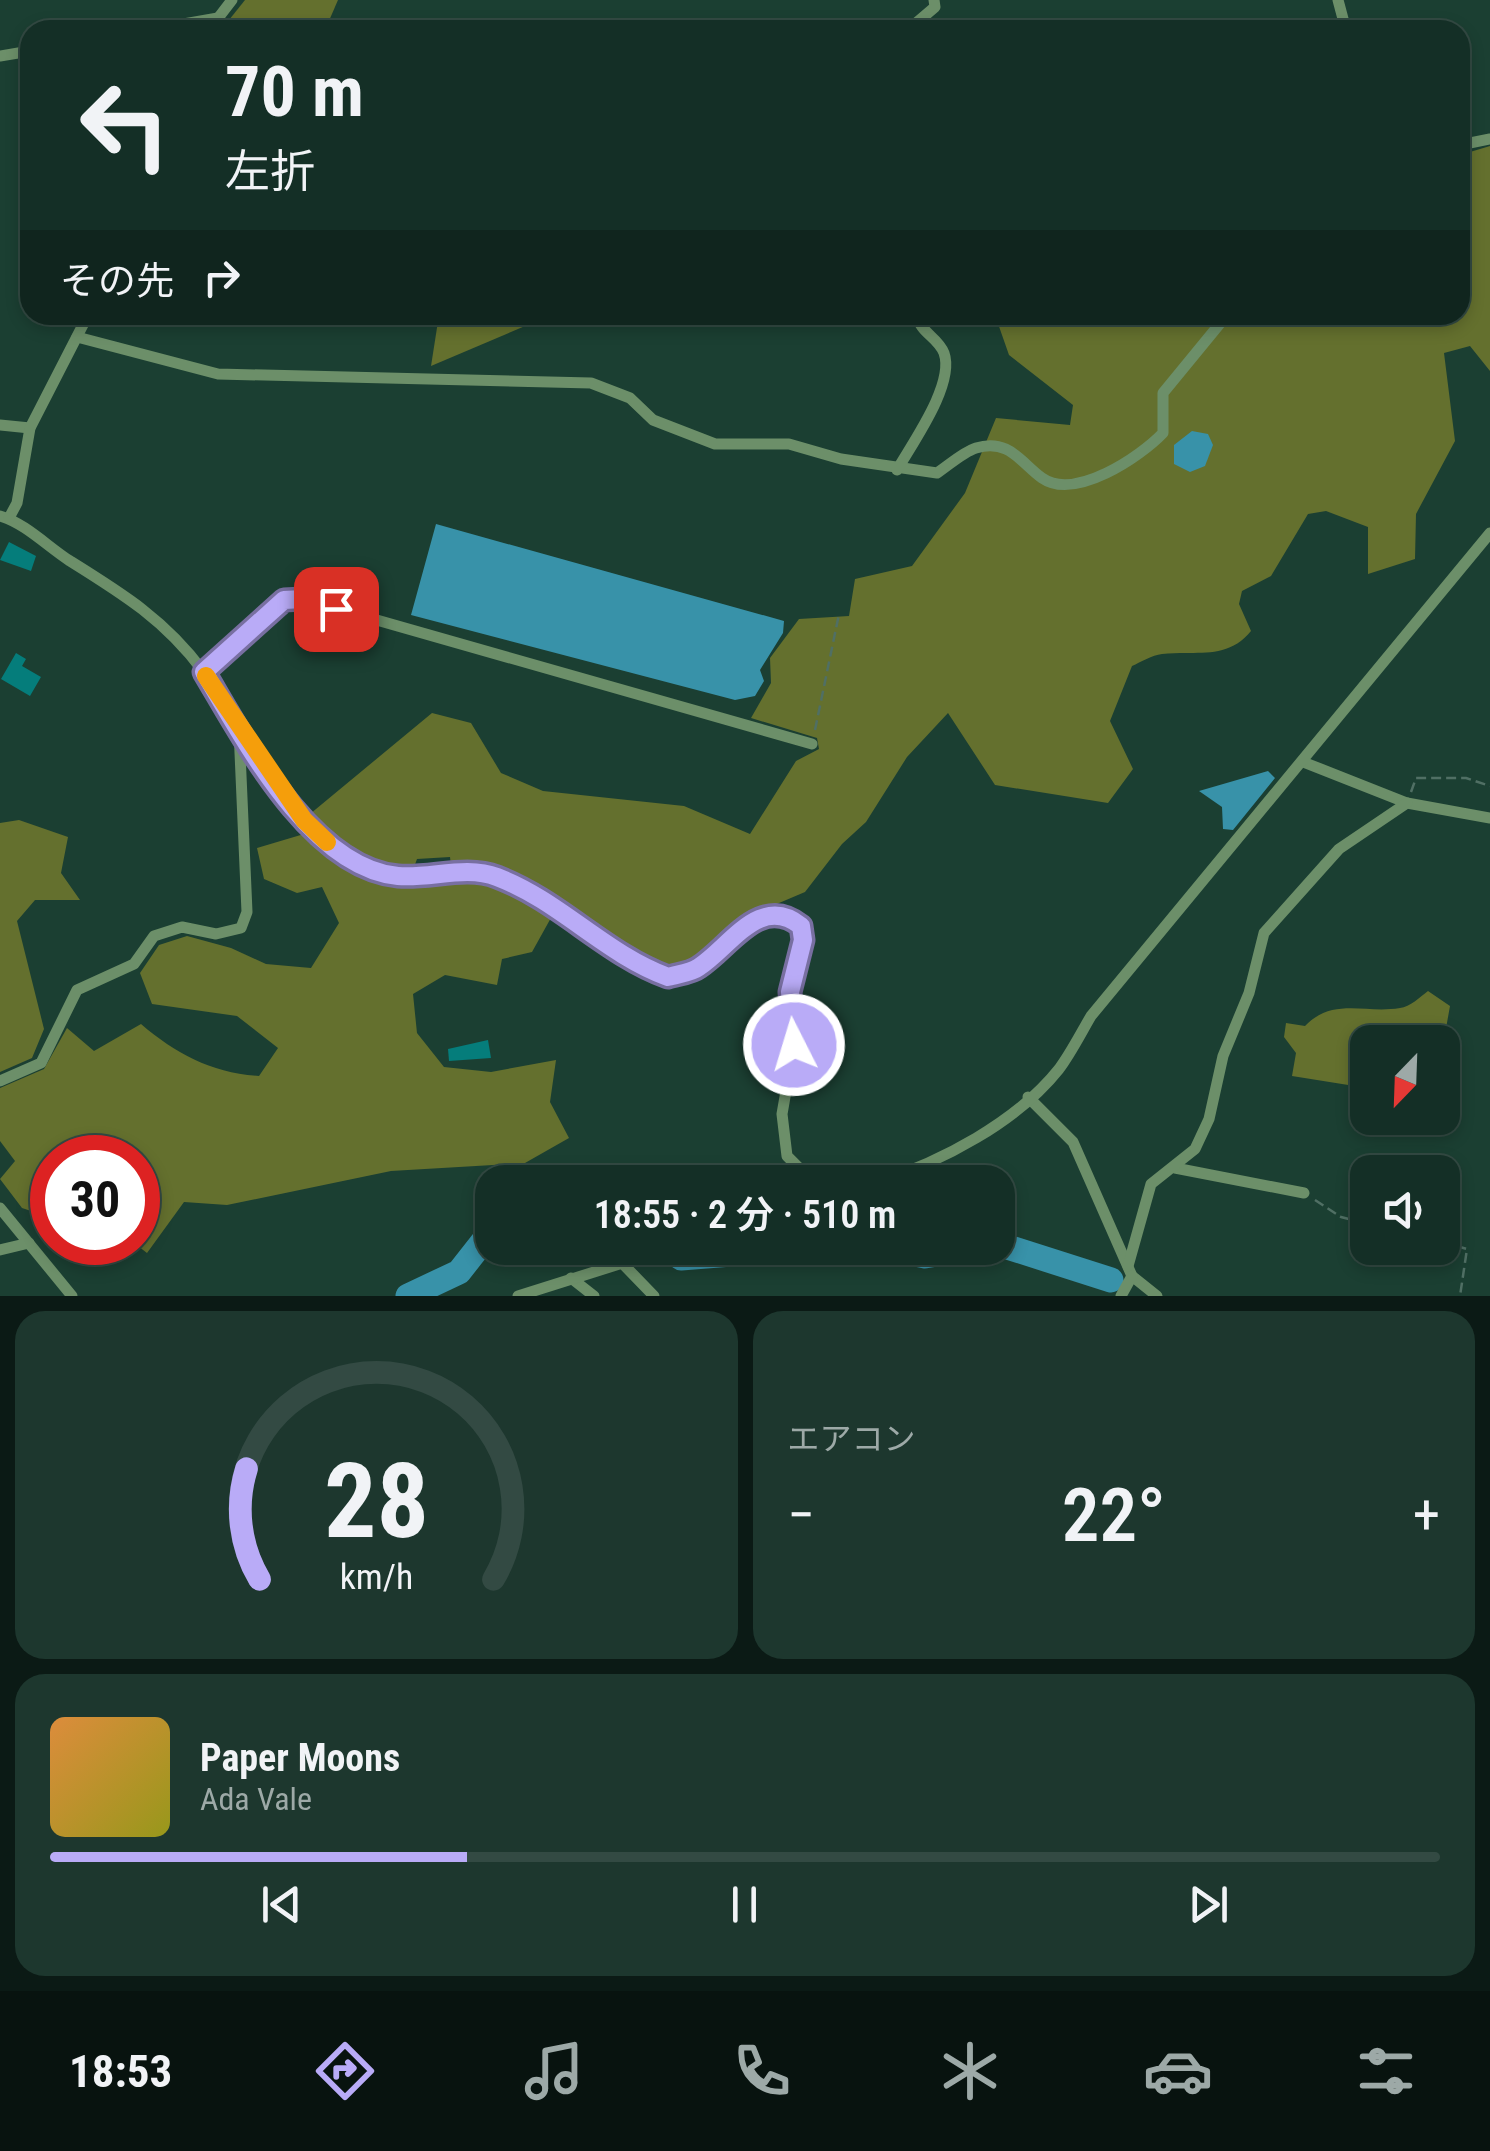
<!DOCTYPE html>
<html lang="ja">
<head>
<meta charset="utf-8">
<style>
  body { margin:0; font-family:"Roboto Condensed","Noto Sans JP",sans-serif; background:#1d372e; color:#f1f3f6; height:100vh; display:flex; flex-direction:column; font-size:38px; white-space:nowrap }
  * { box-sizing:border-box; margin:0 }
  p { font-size:32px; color:#9da9a7 }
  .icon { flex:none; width:55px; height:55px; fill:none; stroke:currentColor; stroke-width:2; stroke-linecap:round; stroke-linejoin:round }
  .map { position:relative; height:1296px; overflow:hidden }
  .side { display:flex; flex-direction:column; gap:15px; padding:15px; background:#0b1a15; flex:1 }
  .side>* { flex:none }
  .banner { position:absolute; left:20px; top:20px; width:1450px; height:305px; border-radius:30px; box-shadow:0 5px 15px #0003,0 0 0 2px #334a43; background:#142f26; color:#f1f3f6; overflow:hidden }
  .needle { width:65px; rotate:203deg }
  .buttons { position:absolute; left:1350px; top:1025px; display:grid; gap:20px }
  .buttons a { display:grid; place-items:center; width:110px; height:110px; border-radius:20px; background:#142f26; box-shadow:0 5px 15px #0003,0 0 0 2px #334a43; font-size:50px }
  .speed { position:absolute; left:30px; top:1135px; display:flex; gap:20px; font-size:50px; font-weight:700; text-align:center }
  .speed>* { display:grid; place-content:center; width:130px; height:130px; border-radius:50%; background:#142f26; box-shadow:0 5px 15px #0003,0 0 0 2px #334a43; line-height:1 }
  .speed .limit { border:15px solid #d22; background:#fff; color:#111 }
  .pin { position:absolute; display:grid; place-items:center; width:85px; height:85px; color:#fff; margin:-42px; border-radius:20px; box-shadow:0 5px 15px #0006 }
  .me { position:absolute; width:110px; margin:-55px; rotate:355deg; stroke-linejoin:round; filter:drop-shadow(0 0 8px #0008) }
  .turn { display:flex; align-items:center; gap:35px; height:210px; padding:0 40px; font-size:45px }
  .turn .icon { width:130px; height:130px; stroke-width:2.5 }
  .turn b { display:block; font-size:70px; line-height:85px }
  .then { display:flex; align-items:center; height:95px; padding:0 40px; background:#0003; gap:20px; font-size:38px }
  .big { font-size:75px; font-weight:600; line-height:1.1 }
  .side .card { flex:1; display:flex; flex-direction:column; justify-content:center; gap:15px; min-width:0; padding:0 35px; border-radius:30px; background:#1d372e }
  .side .dial { align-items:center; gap:0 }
  .dial svg { height:260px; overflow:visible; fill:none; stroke:#334a43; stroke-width:7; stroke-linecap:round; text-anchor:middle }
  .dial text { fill:#f1f3f6; stroke:none }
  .song { display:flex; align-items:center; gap:30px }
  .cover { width:120px; height:120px; border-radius:15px; background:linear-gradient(135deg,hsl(30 70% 55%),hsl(60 70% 35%)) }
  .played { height:10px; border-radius:5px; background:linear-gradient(90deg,#b9abf7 30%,#334a43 30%) }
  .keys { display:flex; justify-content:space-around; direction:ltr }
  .heat { display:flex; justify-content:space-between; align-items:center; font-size:55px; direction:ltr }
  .side .tiles { flex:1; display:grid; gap:15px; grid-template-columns:1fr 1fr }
  .card:last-child { grid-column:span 2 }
  .trip { position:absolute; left:475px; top:1165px; width:540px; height:100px; border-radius:30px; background:#142f26; box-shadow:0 5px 15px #0003,0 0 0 2px #334a43; font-weight:600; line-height:100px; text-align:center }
  .menu { display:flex; height:160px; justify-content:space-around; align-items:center; background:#08130f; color:#9da9a7 }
  .menu .icon { width:70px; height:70px }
  .menu .active { color:#b9abf7 }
  .menu b { font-size:45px; color:#f1f3f6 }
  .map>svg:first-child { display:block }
</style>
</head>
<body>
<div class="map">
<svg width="1490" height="1296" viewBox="0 0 1490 1296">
  <rect width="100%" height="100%" fill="#1b3f32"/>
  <g fill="#64702e">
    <path d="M 245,0 L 338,0 L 325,30 L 221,30 Z"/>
    <path d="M 1490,146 L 1490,371 L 1470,346 L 1444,353 L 1455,441 L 1416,514 L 1415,559 L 1368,574 L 1368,527 L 1326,511 L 1308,514 L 1271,576 L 1242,591 L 1239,604 L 1251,631 C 1227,661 1194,650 1162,654 C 1152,655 1141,662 1132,666 L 1110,721 L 1133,769 L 1108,803 L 995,785 L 948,713 L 907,757 L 866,822 L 842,844 L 805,892 L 741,919 L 694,961 L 669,968 L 649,962 L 537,888 L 493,867 L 451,866 L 450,857 L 417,859 L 413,870 L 367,863 L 310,814 L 432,713 L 471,723 L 501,773 L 543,791 L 684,806 L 750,834 L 796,761 L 819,749 L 817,738 L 751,718 L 771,683 L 770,658 L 799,619 L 849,616 L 855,579 L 912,566 L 965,493 L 996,418 L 1070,425 L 1073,405 L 1009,355 L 995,315 L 1460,315 L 1460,155 Z"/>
    <path d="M 439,315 L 551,315 L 431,366 Z"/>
    <path d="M 19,820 L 68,837 L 61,873 L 80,900 L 35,900 L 17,921 L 44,1029 L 32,1058 L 0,1072 L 0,823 Z"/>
    <path d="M 304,834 C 321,850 338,867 360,876 C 402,894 447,875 491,884 C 515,889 533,903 552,916 L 532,952 L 502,959 L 497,985 L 445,975 L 413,994 L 417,1033 L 444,1067 L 491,1072 L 556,1060 L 550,1102 L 569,1138 L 525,1163 L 391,1171 L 227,1205 L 184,1202 L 147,1253 L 134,1243 L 138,1158 L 52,1158 L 52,1218 L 22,1208 L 0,1179 L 15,1161 L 0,1141 L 0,1088 L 44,1069 L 67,1028 L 94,1051 L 141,1024 C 176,1054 212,1073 259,1076 L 278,1048 L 237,1016 L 152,1004 L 140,973 L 159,945 L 187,936 L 231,948 L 266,964 L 311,968 L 339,923 L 322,887 L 297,893 L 264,879 L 257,848 Z"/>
    <path d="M 1428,991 L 1450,1006 L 1443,1045 L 1368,1042 L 1367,1088 L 1292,1076 L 1296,1053 L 1284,1037 L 1286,1023 L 1305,1026 C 1333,997 1365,1014 1400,1008 C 1410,1007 1420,997 1428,991 Z"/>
  </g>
  <g fill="#3892a9">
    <path d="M 1192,431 L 1208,434 L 1213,445 L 1205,466 L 1190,472 L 1174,464 L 1174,445 Z"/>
    <path d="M 436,524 L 784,621 L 783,633 L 760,670 L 764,681 L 755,696 L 735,700 L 411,615 Z"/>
    <path d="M 1268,771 L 1275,778 L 1233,830 L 1223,829 L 1222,807 L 1199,791 Z"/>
  </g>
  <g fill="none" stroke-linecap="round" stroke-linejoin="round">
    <g stroke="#3892a9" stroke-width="25">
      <path d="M 998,1244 L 1111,1280"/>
      <path d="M 886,1248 L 925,1256 L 974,1248"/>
      <path d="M 681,1258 L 808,1248"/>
      <path d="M 408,1296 L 459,1272 L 492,1230"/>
    </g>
  </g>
  <g fill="#057d7b">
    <path d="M 9,542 L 36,556 L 31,571 L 0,560 Z"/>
    <path d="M 16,653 L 26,659 L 22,666 L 41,677 L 30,696 L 1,679 Z"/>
    <path d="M 488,1040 L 491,1058 L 449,1061 L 448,1049 Z"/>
  </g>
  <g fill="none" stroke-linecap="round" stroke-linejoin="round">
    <g stroke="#506f64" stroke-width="2.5" stroke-dasharray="10 5" stroke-linecap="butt">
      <path d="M 815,730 L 839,614"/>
      <path d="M 1411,792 L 1416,778 L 1466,778 L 1490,786"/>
      <path d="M 1315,1200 L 1341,1217 L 1368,1224"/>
      <path d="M 1442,1242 L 1467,1249 L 1460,1296"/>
    </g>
    <g stroke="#6c8f69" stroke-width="11">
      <path d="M 1338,0 L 1346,30"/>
      <path d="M 149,30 L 218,18"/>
      <path d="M 209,30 L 232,0"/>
      <path d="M 908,30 L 935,7 L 934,0"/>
      <path d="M 0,56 L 30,51"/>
      <path d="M 1460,145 L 1490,139"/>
      <path d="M 77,337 L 218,374 L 591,383 L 630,398 L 653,420 L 715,444 L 789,444 L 841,459 L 937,473 C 948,466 963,452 976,448 C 1009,438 1021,463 1042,478 C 1075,501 1140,457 1163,433 L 1163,393 L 1227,315"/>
      <path d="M 0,425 L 30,428"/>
      <path d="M 897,470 C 913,442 955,384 944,353 C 938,337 920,333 917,315"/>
      <path d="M 0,516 C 25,523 48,547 70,561 C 123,594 165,620 203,671 C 248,731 277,805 338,852 C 387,890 439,862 492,875 C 554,890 606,954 668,977 C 678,974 691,973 699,967 C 730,947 760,893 801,926 L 803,940 L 790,992 L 794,1045 L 782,1114 L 787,1156 L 813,1182"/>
      <path d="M 9,518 L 17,503 L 30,428 L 88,315"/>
      <path d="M 204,672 L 284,600 L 303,599 L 812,744"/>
      <path d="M 1303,762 L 1407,803 L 1490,818"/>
      <path d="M 0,1081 L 41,1063 L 77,990 L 134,964 L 154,936 L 182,927 L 216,934 L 241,928 L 247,912 L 239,730"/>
      <path d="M 1028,1097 L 1073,1142 L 1132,1276 L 1157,1296"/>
      <path d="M 1175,1168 L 1304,1193"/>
      <path d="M 878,1182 C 941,1162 1017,1122 1059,1069 C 1071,1053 1081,1033 1091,1016 L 1490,533"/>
      <path d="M 0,1208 L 72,1296"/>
      <path d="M 0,1250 L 29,1243"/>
      <path d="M 622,1263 L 654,1296"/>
      <path d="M 1128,1266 L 1151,1184 L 1195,1149 L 1209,1119 L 1223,1056 L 1249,993 L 1264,933 L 1339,849 L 1407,803"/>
      <path d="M 571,1278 L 594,1296"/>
      <path d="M 518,1296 L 670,1248"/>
      <path d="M 1121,1296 L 1132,1276"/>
    </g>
  </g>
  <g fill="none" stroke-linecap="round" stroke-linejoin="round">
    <defs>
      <path id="route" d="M 336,609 L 303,599 L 284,600 L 204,672 C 244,739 311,868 398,876 C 430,879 466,865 497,877 C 560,901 605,954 668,977 C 678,974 691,973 699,967 C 730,947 760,893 801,926 L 803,940 L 790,992 L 794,1045"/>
    </defs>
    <use href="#route" stroke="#786fa1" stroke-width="25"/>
    <use href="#route" stroke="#b9abf7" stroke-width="18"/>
    <path stroke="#f59e0b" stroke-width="18" d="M 206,676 L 304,820 L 327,842"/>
  </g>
</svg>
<div class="buttons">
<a><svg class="needle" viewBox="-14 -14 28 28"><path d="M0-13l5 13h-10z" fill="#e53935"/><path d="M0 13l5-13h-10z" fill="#9da9a7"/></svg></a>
<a><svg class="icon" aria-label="sound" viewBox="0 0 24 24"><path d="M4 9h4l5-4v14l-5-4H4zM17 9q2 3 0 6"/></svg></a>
</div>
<div class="speed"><div class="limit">30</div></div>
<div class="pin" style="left:336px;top:609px;background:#d93025"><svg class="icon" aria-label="arrive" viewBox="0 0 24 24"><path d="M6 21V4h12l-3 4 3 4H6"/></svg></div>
<svg class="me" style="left:794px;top:1045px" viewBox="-20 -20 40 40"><circle r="17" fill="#b9abf7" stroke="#fff" stroke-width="3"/><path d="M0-11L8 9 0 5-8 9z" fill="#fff"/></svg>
<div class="trip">18:55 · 2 分 · 510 m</div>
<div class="banner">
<div class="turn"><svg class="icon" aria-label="left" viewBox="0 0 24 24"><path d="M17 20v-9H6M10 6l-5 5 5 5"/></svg><div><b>70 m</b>左折</div></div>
<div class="then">その先<svg class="icon" aria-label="right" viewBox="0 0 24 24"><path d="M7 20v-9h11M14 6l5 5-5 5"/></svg></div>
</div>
</div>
<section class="side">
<div class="tiles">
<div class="card dial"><svg viewBox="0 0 100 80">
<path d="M14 69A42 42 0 1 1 86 69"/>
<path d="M14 69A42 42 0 0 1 10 35" stroke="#b9abf7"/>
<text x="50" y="56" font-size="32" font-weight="700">28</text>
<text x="50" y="72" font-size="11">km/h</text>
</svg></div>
<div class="card"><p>エアコン</p>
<div class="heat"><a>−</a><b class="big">22°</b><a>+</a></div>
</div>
<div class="card">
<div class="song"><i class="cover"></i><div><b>Paper Moons</b><p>Ada Vale</p></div></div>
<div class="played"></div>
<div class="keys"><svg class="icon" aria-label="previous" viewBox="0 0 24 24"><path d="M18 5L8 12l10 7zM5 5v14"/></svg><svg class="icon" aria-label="pause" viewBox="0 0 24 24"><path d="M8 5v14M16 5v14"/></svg><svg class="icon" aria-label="next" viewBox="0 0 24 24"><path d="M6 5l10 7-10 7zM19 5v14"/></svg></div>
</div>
</div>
</section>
<nav class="menu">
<b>18:53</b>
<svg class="icon active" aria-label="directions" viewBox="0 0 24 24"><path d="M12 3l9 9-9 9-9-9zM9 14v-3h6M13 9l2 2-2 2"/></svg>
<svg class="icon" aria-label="music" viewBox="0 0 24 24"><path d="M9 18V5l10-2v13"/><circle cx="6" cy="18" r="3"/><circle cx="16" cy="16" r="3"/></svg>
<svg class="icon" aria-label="phone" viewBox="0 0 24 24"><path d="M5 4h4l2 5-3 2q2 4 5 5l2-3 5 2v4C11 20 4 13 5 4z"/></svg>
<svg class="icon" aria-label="climate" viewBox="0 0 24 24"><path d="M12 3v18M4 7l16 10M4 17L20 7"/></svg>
<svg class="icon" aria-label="car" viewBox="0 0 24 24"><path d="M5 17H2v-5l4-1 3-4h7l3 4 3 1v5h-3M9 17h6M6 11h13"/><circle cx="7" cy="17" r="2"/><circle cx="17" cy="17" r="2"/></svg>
<svg class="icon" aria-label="filters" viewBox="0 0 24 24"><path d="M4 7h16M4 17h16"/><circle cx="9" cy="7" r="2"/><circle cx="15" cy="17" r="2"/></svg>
</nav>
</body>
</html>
